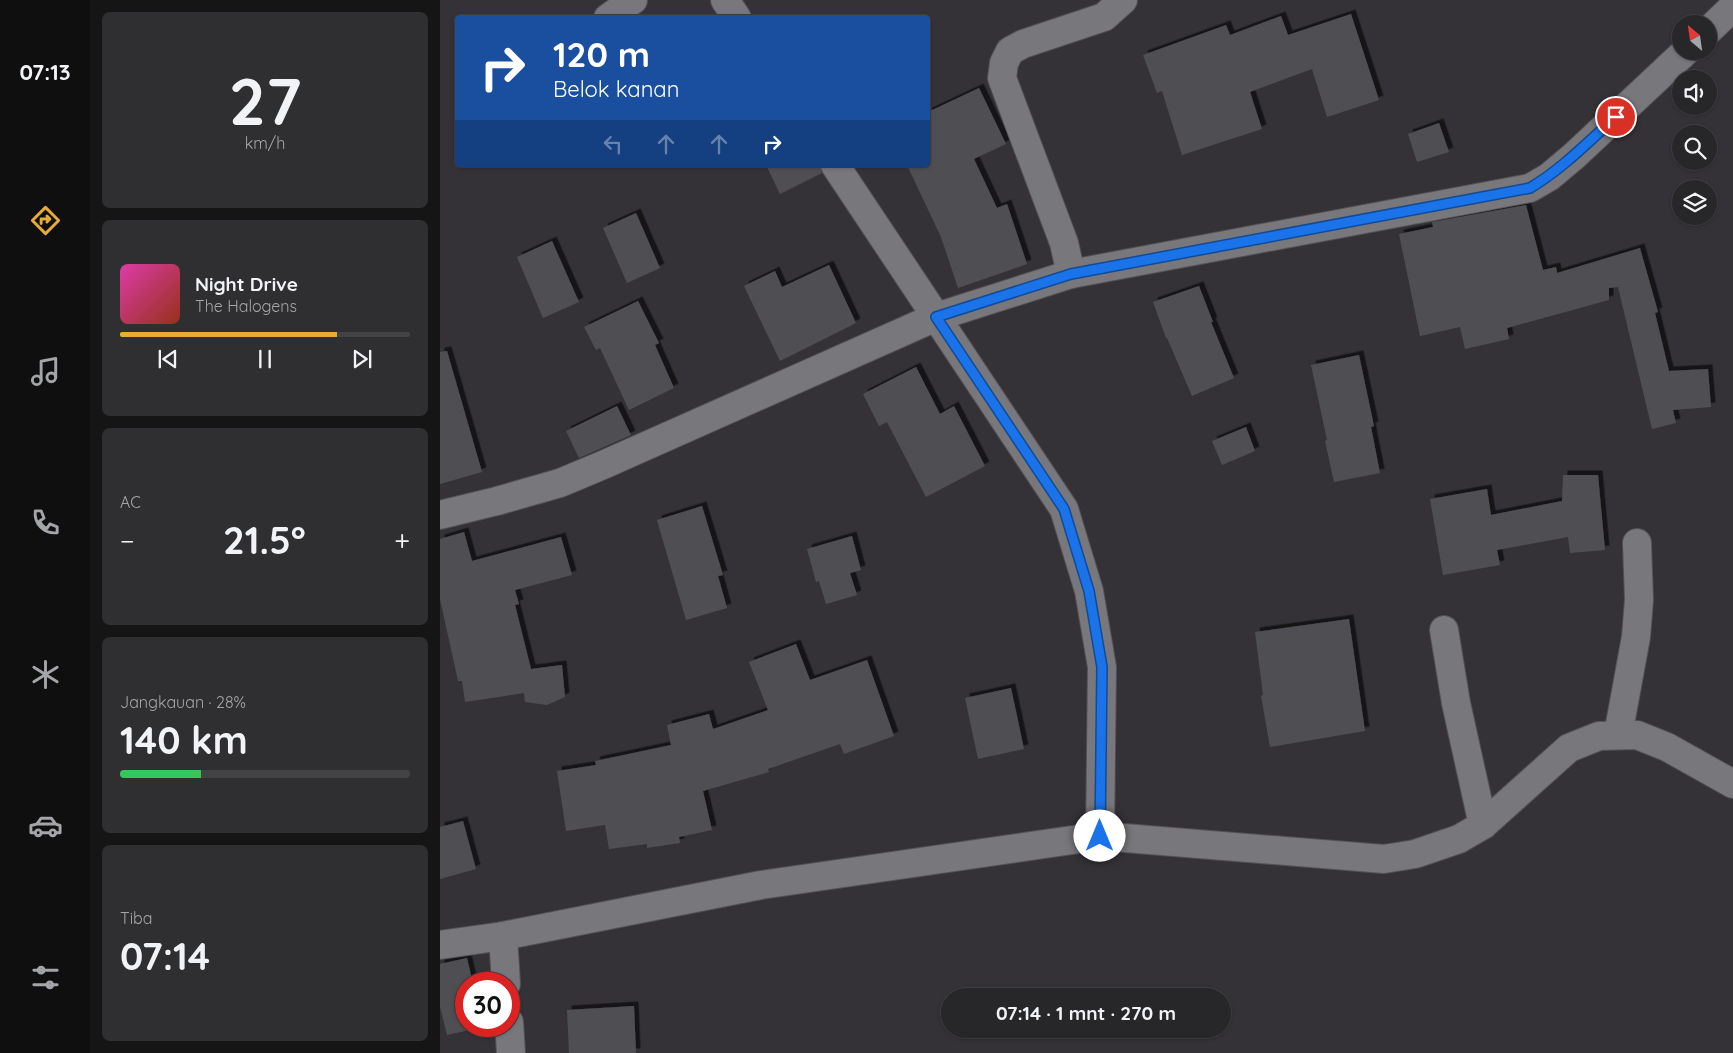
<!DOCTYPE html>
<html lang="id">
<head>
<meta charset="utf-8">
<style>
  body { margin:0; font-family:Quicksand,sans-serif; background:#2f2e30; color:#f1f3f6; height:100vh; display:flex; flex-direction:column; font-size:19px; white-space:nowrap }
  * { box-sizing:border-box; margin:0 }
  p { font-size:16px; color:#a4a5a8 }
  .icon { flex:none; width:28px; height:28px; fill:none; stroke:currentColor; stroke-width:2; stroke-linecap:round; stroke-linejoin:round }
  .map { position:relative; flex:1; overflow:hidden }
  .details { display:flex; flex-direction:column; gap:12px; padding:12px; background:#151516; width:350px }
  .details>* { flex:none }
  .banner { position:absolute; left:15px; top:15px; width:475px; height:152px; border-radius:5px; box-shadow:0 1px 4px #0004,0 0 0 1px #434345; background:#1a4fa0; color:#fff; overflow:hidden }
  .needle { width:32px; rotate:331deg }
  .tools { position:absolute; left:1232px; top:15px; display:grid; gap:10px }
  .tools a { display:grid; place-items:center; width:45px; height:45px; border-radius:50%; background:#272628; box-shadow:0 1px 4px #0004,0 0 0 1px #434345; font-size:25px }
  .speed { position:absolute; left:15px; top:972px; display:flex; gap:10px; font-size:25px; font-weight:700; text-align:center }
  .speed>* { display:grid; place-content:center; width:65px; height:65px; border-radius:50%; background:#272628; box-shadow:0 1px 4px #0004,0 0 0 1px #434345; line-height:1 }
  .speed .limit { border:8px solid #d22; background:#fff; color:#111 }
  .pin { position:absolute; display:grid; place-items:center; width:42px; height:42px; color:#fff; margin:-21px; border:2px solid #fff; border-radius:50%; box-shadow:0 1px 5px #0007 }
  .me { position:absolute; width:55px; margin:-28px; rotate:0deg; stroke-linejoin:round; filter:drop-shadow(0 0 4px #0008) }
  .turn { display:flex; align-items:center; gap:18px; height:105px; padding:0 15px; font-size:22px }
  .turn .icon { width:65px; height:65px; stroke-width:2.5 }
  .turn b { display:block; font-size:35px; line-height:42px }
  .lanes { display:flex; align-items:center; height:48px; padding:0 15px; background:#0003; justify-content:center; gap:25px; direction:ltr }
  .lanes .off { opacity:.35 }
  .big { font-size:38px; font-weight:700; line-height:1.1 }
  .details .card { flex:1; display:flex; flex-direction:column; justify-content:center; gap:8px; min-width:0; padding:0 18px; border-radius:8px; background:#2f2e30 }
  .details .dial { align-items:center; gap:0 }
  .dial b { font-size:65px; line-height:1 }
  .song { display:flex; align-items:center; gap:15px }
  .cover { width:60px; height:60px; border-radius:8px; background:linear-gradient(135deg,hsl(320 70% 55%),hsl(10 70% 35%)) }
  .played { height:5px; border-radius:2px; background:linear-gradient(90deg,#e7ac36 75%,#434345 75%) }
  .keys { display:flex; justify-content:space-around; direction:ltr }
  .heat { display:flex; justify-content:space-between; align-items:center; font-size:28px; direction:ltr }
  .charge { height:8px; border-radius:4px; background:linear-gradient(90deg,#34c759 28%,#434345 0) }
  .trip { position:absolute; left:501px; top:988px; width:290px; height:50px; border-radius:25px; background:#272628; box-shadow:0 1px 4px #0004,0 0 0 1px #434345; font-weight:700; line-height:50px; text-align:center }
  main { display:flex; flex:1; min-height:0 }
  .dock { display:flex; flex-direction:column; width:90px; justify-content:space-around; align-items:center; background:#100f10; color:#a4a5a8 }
  .dock .icon { width:35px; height:35px }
  .dock .active { color:#e7ac36 }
  .dock b { font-size:22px; color:#f1f3f6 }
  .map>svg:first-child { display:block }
</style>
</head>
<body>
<main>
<nav class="dock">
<b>07:13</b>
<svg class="icon active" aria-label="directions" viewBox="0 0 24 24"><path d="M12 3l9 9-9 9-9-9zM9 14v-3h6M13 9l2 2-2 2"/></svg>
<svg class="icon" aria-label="music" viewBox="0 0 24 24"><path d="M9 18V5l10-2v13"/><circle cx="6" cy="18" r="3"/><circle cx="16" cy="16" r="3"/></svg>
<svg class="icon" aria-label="phone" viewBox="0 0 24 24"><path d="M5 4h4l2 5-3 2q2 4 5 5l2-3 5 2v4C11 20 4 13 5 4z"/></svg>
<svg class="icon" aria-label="climate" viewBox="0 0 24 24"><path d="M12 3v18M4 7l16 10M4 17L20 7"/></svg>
<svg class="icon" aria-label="car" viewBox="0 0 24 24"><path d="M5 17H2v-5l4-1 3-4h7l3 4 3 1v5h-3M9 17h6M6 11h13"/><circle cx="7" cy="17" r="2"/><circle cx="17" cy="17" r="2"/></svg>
<svg class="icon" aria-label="filters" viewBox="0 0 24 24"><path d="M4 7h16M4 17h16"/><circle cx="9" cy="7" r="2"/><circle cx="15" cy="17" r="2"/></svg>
</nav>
<section class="details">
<div class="card dial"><b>27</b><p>km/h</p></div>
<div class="card">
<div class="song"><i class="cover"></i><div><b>Night Drive</b><p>The Halogens</p></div></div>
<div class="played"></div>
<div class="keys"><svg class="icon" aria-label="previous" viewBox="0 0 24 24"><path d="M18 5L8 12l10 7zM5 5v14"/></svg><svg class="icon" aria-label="pause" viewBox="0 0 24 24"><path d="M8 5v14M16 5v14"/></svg><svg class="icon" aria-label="next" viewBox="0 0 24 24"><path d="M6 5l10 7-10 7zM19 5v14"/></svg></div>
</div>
<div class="card"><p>AC</p>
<div class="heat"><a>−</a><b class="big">21.5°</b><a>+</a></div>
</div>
<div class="card"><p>Jangkauan · 28%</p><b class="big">140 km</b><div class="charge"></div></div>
<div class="card"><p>Tiba</p><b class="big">07:14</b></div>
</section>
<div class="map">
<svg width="1293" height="1053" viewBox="0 0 1293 1053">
  <defs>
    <filter id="shadow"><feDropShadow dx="4.5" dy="-4.5" stdDeviation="0" flood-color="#0009"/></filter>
  </defs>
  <rect width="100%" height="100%" fill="#343236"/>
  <g fill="#504f53" filter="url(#shadow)">
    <path d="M 911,14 L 939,100 L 887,117 L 872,69 L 810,92 L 822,129 L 742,155 L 722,91 L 717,93 L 703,55 L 786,25 L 790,35 L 841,16 L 848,35 Z"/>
    <path d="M 539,88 L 566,144 L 534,159 L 557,208 L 567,204 L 587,264 L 518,288 L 501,237 L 467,165 L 488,165 L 488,112 Z"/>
    <path d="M 999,123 L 1009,152 L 977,162 L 968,134 Z"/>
    <path d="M 326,165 L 380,165 L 382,173 L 340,194 Z"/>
    <path d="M 1086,205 L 1103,270 L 1116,267 L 1117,273 L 1200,248 L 1218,312 L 1215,313 L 1229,371 L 1268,369 L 1271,407 L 1233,410 L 1236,423 L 1212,429 L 1178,287 L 1169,288 L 1169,300 L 1067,328 L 1069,339 L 1025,349 L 1020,327 L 980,336 L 959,234 L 993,227 L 992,222 Z"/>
    <path d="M 196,213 L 220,268 L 187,283 L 163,228 Z"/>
    <path d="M 112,241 L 139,302 L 103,318 L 77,257 Z"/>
    <path d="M 389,265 L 416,323 L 340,361 L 304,286 L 335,271 L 342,287 Z"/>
    <path d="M 759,286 L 773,322 L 771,322 L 794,378 L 752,396 L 727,338 L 726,338 L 713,302 Z"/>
    <path d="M 198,301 L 219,343 L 215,345 L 234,388 L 189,410 L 160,348 L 156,350 L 144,327 Z"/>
    <path d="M 7,351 L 42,472 L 0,484 L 0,352 Z"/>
    <path d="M 919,355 L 934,426 L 931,427 L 940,473 L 894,482 L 885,441 L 887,440 L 871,365 Z"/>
    <path d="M 476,367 L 500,414 L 514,406 L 545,466 L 486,497 L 447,422 L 439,426 L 423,394 Z"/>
    <path d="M 177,406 L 191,435 L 139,458 L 126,431 Z"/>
    <path d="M 806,427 L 815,451 L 782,465 L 772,441 Z"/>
    <path d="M 1123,475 L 1158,475 L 1165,550 L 1130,553 L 1128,537 L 1057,550 L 1060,565 L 1003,575 L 990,499 L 1047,489 L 1051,515 L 1122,501 Z"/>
    <path d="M 262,506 L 283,575 L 278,576 L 287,608 L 246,620 L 217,520 Z"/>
    <path d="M 24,532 L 32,561 L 121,537 L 132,575 L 75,590 L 79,604 L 75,605 L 91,669 L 122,665 L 125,697 L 107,705 L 85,702 L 84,693 L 25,702 L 22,681 L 18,681 L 0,599 L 0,539 Z"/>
    <path d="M 412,536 L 421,570 L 410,573 L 417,595 L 386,604 L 379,581 L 376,582 L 367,549 Z"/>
    <path d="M 909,619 L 925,731 L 830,747 L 821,696 L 823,695 L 815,632 Z"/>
    <path d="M 356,644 L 370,680 L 427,660 L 454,736 L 404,754 L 400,744 L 328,769 L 329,772 L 263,791 L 272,830 L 239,837 L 240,843 L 207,848 L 207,844 L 169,849 L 165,825 L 126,831 L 117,771 L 156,765 L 155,761 L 231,745 L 227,725 L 269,714 L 273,729 L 328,710 L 309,662 Z"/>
    <path d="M 571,688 L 584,749 L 538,759 L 525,698 Z"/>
    <path d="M 23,821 L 36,869 L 0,879 L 0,827 Z"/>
    <path d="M 27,958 L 33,984 L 26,984 L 26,1026 L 43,1027 L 7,1035 L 0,1007 L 0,964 Z"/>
    <path d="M 194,1006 L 196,1053 L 129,1053 L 127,1010 Z"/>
  </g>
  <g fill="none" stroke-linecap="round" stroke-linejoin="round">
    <defs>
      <g id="minor">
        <path d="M 285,0 L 297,18"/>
        <path d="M 168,18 L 193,0"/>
        <path d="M 1269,30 L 1293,7"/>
        <path d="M 395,165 L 624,509 L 649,591 L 662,667 L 660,836"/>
        <path d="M 631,274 L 624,243 L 562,78 L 564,63 L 570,51 L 583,44 L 664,17 L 683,0"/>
        <path d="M 0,515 L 57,501 L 120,483 L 163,465 L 496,317 L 631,274 L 1090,188 L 1109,177 L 1134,156 L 1246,51"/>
        <path d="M 1004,630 L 1016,703 L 1043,825"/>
        <path d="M 1178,735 L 1196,637 L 1199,600 L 1197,543"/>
        <path d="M 63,936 L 321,885 L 660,836 L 944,859 L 975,854 L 1019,839 L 1043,825 L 1129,748 L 1159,736 L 1197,735 L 1227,747 L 1293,784"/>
        <path d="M 0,945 L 63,936 L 66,984"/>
        <path d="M 69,1022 L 71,1053"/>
      </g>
    </defs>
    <use href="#minor" stroke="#535155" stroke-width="30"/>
    <use href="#minor" stroke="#78777b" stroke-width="28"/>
  </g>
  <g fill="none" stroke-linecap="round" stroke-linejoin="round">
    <defs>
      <path id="route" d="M 660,836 L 662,667 L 649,591 L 624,509 L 496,317 L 631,274 L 1090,188 C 1122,169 1148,142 1176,117"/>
    </defs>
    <use href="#route" stroke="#114b97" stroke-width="12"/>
    <use href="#route" stroke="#1a73e8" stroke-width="9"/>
  </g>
</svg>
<div class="tools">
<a><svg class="needle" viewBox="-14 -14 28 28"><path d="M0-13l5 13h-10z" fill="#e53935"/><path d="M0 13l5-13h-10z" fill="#a4a5a8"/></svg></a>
<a><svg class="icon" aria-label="sound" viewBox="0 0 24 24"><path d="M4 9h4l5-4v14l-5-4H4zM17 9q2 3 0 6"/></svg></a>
<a><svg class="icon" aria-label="search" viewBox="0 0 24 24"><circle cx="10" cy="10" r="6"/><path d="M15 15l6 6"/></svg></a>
<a><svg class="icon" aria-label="layers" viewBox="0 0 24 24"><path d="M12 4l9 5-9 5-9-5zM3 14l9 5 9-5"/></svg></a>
</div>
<div class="speed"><div class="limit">30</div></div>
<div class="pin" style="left:1176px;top:117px;background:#d93025"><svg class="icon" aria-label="arrive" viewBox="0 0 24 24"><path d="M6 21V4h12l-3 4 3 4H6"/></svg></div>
<svg class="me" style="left:660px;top:836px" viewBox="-20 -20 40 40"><circle r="19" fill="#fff"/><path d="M0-13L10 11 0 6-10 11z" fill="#1a73e8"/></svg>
<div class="trip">07:14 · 1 mnt · 270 m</div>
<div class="banner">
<div class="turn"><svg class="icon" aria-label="right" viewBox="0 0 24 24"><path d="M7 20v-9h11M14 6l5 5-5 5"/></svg><div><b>120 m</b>Belok kanan</div></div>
<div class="lanes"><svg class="icon off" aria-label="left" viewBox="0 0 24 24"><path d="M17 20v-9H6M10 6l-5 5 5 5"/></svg><svg class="icon off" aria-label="ahead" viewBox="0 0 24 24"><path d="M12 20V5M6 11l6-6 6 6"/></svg><svg class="icon off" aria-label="ahead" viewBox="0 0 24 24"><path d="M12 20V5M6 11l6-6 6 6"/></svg><svg class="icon" aria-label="right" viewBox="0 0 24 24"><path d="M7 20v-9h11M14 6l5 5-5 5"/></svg></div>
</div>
</div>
</main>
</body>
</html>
